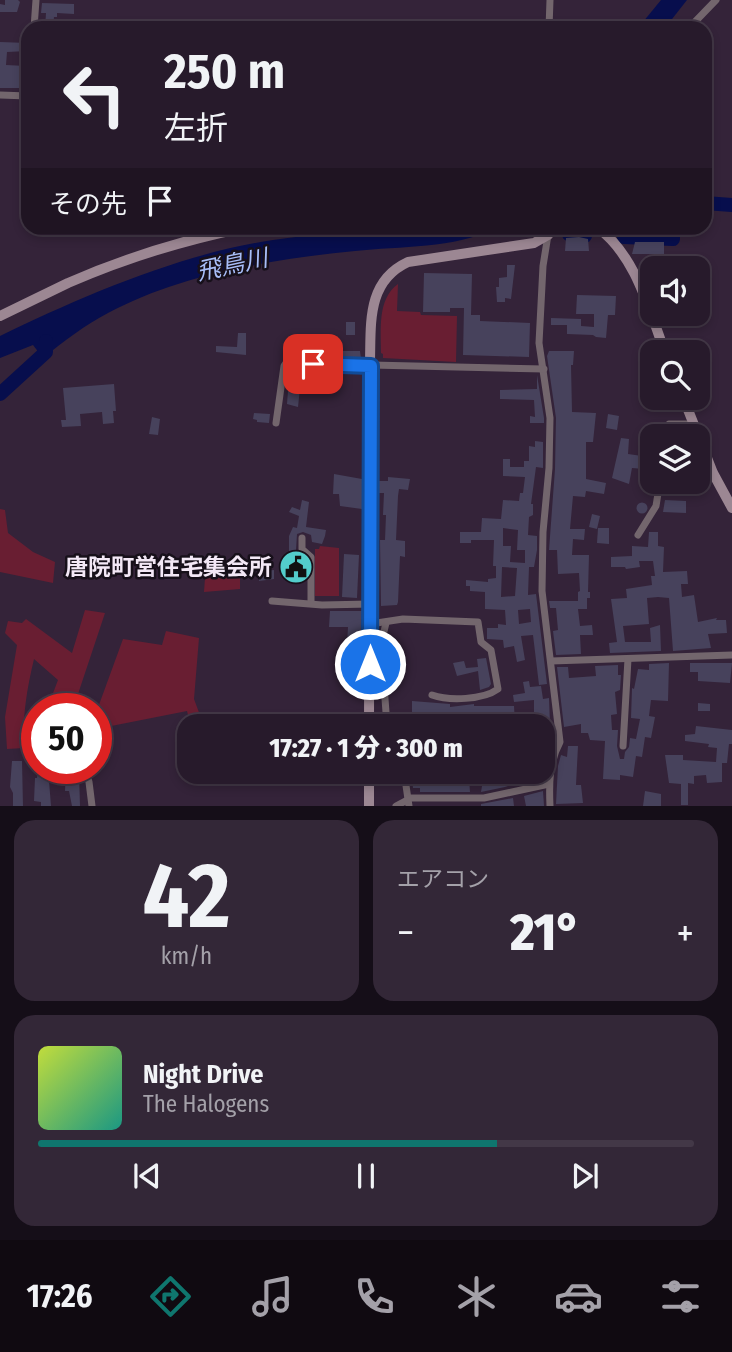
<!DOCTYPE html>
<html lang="ja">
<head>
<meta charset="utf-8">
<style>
  body { margin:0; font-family:"Fira Sans Condensed","Noto Sans JP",sans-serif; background:#332737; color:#f1f3f6; height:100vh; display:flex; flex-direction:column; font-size:26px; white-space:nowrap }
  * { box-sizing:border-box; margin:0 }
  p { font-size:23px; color:#a4a1a9 }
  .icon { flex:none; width:38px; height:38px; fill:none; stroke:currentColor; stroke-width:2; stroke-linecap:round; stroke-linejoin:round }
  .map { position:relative; height:806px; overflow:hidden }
  .drawer { display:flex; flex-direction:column; gap:14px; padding:14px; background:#150e18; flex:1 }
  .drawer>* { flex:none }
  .hud { position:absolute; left:21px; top:21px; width:691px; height:214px; border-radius:21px; box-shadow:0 4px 10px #0003,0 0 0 2px #433847; background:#271a2b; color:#f1f3f6; overflow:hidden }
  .fabs { position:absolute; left:640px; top:256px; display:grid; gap:14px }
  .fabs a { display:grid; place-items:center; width:70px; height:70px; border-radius:14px; background:#271a2b; box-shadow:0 4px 10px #0003,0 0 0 2px #433847; font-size:35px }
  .speed { position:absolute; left:21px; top:693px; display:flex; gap:14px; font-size:35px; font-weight:700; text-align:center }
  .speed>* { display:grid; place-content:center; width:91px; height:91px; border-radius:50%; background:#271a2b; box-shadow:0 4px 10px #0003,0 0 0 2px #433847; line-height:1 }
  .speed .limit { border:10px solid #d22; background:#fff; color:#111 }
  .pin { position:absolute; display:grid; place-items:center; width:60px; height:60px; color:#fff; margin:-30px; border-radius:14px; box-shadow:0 4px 10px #0006 }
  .me { position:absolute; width:77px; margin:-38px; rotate:0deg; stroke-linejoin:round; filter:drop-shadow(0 0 5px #0008) }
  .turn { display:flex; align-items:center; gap:24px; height:147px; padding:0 28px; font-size:32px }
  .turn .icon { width:91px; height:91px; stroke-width:2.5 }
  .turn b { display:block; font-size:49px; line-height:60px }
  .then { display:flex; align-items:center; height:66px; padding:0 28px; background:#0003; gap:14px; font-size:26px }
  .big { font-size:52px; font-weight:800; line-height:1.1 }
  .drawer .widget { flex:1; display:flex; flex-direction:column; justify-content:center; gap:10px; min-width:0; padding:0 24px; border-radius:21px; background:#332737 }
  .drawer .dial { align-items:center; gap:0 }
  .dial b { font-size:91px; line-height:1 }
  .song { display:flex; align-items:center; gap:21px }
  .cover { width:84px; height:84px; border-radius:10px; background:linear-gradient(135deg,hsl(70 70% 55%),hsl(170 70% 35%)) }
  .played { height:7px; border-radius:4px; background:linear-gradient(90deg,#0f766e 70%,#433847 70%) }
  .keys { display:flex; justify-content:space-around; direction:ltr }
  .heat { display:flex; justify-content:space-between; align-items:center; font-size:38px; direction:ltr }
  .drawer .tiles { flex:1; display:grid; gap:14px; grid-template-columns:1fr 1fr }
  .widget:last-child { grid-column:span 2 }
  .trip { position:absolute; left:177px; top:714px; width:378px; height:70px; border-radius:21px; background:#271a2b; box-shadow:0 4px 10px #0003,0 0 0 2px #433847; font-weight:800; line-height:70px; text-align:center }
  .tabs { display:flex; height:112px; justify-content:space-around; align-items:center; background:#100a11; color:#a4a1a9 }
  .tabs .icon { width:49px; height:49px }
  .tabs .on { color:#0f766e }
  .tabs b { font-size:32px; color:#f1f3f6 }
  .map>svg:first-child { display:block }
</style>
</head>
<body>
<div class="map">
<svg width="732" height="806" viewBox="0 0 732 806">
  <rect width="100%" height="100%" fill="#342339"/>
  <g fill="#691e32">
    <path d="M 398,284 L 397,311 L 420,312 L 421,315 L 457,316 L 456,362 L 383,358 L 383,354 L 381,353 C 381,330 377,299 398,284 Z"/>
    <path d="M 0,509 L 5,510 L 8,533 L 33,552 L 55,562 L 53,583 L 0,572 Z"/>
    <path d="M 320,546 L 339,548 L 339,596 L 315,596 L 315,549 L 319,549 Z"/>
    <path d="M 240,563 L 240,589 L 204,592 L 206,564 Z"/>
    <path d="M 85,610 L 105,613 L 73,709 L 47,709 L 58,680 L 34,659 C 27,688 22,718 24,748 L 7,749 L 5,717 L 17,645 L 5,633 L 8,621 L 22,623 L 26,619 L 72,653 Z"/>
    <path d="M 166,631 L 199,638 L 194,699 L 204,726 L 191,726 L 187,711 L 96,729 L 96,713 L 123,639 L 162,645 Z"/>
  </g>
  <g fill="#070e4d">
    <path d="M 661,0 L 687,0 L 665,28 L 638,28 Z"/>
    <path d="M 390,228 L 496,228 C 454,249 400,246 355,251 C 274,259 180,274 108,313 C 85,325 64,341 43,358 L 33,345 L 0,358 L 0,336 C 82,296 183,253 273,240 C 312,234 351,232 390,228 Z"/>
  </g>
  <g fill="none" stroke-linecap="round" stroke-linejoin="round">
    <g stroke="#070e4d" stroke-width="14">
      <path d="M 705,203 L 732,205"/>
      <path d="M 568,228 L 569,234 L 585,236"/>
      <path d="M 624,237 L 673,239 L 673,228"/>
      <path d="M 0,394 L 46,352 L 46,341"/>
    </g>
  </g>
  <g fill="#47425c" fill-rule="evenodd">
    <path d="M 5,0 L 18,0 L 20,2 L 17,12 L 0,12 L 0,4 L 5,5 Z"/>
    <path d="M 42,3 L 74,4 L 74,14 L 57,13 L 57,17 L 54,17 L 53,27 L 45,28 L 46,13 L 41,13 Z"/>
    <path d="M 0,42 L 28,43 L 28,51 L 7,52 L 6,65 L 26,66 L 23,88 L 0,88 Z"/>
    <path d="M 579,237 L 588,239 L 589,251 L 565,251 L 566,238 Z"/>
    <path d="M 635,242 L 664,242 L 664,254 L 632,254 Z"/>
    <path d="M 507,265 L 515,265 L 511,299 L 505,298 L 505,302 L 497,302 L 496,287 L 499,287 L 499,278 L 507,277 Z"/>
    <path d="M 424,273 L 472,274 L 471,315 L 480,315 L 480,321 L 530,323 L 529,357 L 463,355 L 464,308 L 450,308 L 450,312 L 423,312 Z"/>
    <path d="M 577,295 L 616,296 L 615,315 L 608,315 L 606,338 L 596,337 L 593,335 L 567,334 L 567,325 L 551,325 L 551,318 L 581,319 L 581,326 L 594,327 L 594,314 L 576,314 Z"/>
    <rect x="346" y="322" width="9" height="13"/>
    <path d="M 238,333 L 246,333 L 246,355 L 216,352 L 216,346 L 237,347 Z"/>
    <path d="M 331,351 L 360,351 L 361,359 L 331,358 Z"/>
    <path d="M 549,351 L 574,351 L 573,365 L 571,365 L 572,412 L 596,413 L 593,442 L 586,442 L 586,479 L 606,483 L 604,494 L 586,491 L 585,497 L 573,496 L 570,529 L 585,529 L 584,540 L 573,539 L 572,555 L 589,555 L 588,592 L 590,592 L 590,598 L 587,598 L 587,609 L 578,609 L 580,626 L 592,625 L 593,635 L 580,635 L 581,654 L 556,655 L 553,631 L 558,630 L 556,608 L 550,608 L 549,601 L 578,601 L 578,592 L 580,591 L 579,573 L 558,574 L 557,550 L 549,550 L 555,469 L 556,418 L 547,356 Z"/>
    <path d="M 293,369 L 302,369 L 298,407 L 287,404 L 289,378 L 290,374 L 293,374 Z"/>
    <path d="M 537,375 L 544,418 L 544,423 L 530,423 L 530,416 L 535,417 L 534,400 L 500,399 L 500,390 L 537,389 Z"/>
    <path d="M 114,384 L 116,411 L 113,411 L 114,423 L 103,424 L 102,412 L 80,414 L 81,426 L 62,427 L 61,420 L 66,420 L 63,388 Z"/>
    <path d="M 254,413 L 270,414 L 269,423 L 257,422 L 257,420 L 253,419 Z"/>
    <path d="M 608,414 L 619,416 L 617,430 L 606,428 Z"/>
    <path d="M 152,417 L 160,419 L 158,435 L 149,434 Z"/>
    <path d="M 647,425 L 659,427 L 659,436 L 653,436 L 652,490 L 642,490 L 644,469 L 632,468 L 629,484 L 612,478 L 621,438 L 629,439 L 628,454 L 642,456 Z"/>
    <path d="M 535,441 L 543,442 L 543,468 L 536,467 L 531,504 L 533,504 L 533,515 L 529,517 L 528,535 L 537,536 L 537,550 L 534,567 L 529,567 L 528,595 L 536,594 L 547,684 L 539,685 L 533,635 L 521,636 L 525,660 L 517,662 L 514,646 L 504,648 L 503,640 L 487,639 L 487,628 L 498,628 L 498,624 L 506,625 L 505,610 L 485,609 L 485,592 L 470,591 L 470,586 L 466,586 L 466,580 L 488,582 L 488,579 L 496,578 L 496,566 L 493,566 L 494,540 L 471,540 L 471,543 L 460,543 L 460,532 L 481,532 L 482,518 L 501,519 L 503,500 L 519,501 L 520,493 L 523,493 L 525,477 L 503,476 L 503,459 L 510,459 L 510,467 L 524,467 L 524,461 L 529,461 L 529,446 L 535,447 ZM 503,528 L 518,530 L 517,550 L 525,550 L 525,563 L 510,562 L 511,546 L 503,546 ZM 502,567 L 517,568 L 515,596 L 501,597 ZM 530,609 L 531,622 L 519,624 L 518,610 Z"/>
    <path d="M 334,474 L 362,479 L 362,509 L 340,506 L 339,494 L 333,494 Z"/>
    <path d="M 388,477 L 410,479 L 408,490 L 399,489 L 398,496 L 396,540 L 405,541 L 405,557 L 400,556 L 398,602 L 397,605 L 381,606 L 380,540 L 385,540 L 386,515 L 383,515 L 384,493 L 379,493 L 379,481 L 388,481 Z"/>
    <path d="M 302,500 L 309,502 L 306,527 L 326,530 L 325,536 L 322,544 L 312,542 L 311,535 L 303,532 L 297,534 L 296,550 L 298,557 L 304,559 L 304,577 L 289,577 L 289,536 L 293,527 L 297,528 L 299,516 L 289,512 L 292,507 L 300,510 Z"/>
    <path d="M 665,500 L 686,501 L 686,513 L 663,512 Z"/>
    <circle cx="642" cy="508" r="5.5"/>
    <path d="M 592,514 L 600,516 L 597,529 L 589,527 Z"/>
    <path d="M 598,528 L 609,528 L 609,544 L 597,543 Z"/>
    <path d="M 649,532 L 658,532 L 658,546 L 664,547 L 663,572 L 687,571 L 688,584 L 681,584 L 682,597 L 694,595 L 698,622 L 717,618 L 716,620 L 726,620 L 727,633 L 708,634 L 711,648 L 673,651 L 669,598 L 658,597 L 647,598 L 649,624 L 623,626 L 625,642 L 651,642 L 650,628 L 660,625 L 661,651 L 610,653 L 609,643 L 617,642 L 611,599 L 627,598 L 626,589 L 652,585 L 651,576 L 655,576 L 653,561 L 639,561 L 640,567 L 626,569 L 625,567 L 611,567 L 611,557 L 632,556 L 632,546 L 648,547 Z"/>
    <path d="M 344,554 L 359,555 L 357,598 L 342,597 Z"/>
    <path d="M 274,570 L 274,579 L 259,581 L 259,574 L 263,574 L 263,571 Z"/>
    <path d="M 330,611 L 362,611 L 360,645 L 347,644 L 348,627 L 329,627 Z"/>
    <path d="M 486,658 L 491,684 L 489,687 L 480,690 L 478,671 L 457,676 L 453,663 L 464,661 L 466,668 L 478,667 L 477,659 Z"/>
    <path d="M 669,663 L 668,701 L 651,700 L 649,716 L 655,717 L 651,738 L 645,737 L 642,757 L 636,756 L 633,777 L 620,775 L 620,780 L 603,779 L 605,741 L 590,740 L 588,733 L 581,733 L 581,724 L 564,727 L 557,667 L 568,667 L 569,678 L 596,676 L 595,666 L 618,665 L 618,675 L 621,675 L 620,690 L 615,692 L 617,714 L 611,715 L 612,730 L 618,730 L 617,746 L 620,759 L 624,759 L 625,752 L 629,747 L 630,738 L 636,739 L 640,719 L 631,718 L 632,688 L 634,689 L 638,669 L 649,670 L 649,664 Z"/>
    <path d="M 690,663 L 732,663 L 730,683 L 698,681 L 698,672 L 690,672 Z"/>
    <path d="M 529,681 L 530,687 L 541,686 L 543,699 L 549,698 L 550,724 L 544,724 L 544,726 L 534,726 L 534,700 L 514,702 L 513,695 L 525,693 L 523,682 Z"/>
    <path d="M 412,701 L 450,704 L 450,707 L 474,704 L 474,706 L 514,706 L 515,723 L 456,724 L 456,722 L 424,721 L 425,716 L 412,716 Z"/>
    <path d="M 698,703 L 710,704 L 710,711 L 698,711 Z"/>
    <path d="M 696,726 L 732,730 L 732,744 L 729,744 L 727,763 L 722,763 L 722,782 L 707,783 L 706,775 L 694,776 L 694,784 L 688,783 L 688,805 L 681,805 L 681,784 L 669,783 L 665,755 L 683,755 L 683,760 L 716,762 L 717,748 L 708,747 L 709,744 L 685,741 L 685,735 L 695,734 Z"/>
    <path d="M 568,746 L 578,746 L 576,785 L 581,785 L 583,803 L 556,804 L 558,766 L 561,755 L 567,757 Z"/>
    <path d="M 12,761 L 22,761 L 23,806 L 13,806 L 13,793 L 10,787 Z"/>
    <path d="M 38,768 L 48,768 L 51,806 L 41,806 L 41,802 L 34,801 L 35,778 L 37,778 Z"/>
    <path d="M 66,768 L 77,768 L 77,773 L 79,773 L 80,806 L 72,806 L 69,791 L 65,791 Z"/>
    <path d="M 444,772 L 450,772 L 449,779 L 465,777 L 464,772 L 472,772 L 473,778 L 469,779 L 470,792 L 420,792 L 420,788 L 413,788 L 412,779 L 421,778 L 421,776 L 440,777 L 444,775 Z"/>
    <path d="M 490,772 L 514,772 L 515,779 L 507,781 L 508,786 L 505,787 L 481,792 L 482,786 L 490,786 L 492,784 Z"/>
    <path d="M 531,772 L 543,772 L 544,779 L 524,783 L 533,779 Z"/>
    <path d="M 543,791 L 544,806 L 526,806 L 524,796 Z"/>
    <path d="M 645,791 L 661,794 L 661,806 L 643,806 Z"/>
    <path d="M 513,798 L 514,806 L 481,806 L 481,804 Z"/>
  </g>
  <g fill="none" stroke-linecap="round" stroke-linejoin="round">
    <g stroke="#73666d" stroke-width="7">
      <path d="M 34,28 L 36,0"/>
      <path d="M 549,28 L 550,0"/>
      <path d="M 689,28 L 716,0"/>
      <path d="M 0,95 L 28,96"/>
      <path d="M 548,235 L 543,266 L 539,343 L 550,418 L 549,468 L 543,532 L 542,591 L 560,742 C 549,762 549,784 550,806"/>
      <path d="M 276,423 L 284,366 L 286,363 L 544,369"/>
      <path d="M 665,436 L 665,428 L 669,424 L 694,424"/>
      <path d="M 638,535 L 656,506 L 660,481"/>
      <path d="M 302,538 L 302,549 L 311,557 L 311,603"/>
      <path d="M 272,601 L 322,605 L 370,604"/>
      <path d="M 386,623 L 381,644 L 387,726"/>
      <path d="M 370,624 L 403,619 L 478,622 L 481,642 L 491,650 L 498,689 C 483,700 449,701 432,695"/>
      <path d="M 551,661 L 732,655"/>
      <path d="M 623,746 L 628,659"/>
      <path d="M 84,768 L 89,782 L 92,806"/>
      <path d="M 404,772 L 409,806"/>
      <path d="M 396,806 L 411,798 L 484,798 L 549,784"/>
    </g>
    <g stroke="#9c8793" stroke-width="10">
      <path d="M 598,228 C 636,256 649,310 665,352"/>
      <path d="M 0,316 C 23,305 45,294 68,283 C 123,259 184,240 243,228"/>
      <path d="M 683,397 L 713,473 L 732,508"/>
      <path d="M 369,726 L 370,361 C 371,322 367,281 408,262 L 534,243 L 548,235 L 553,228"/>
      <path d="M 369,772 L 369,806"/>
    </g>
  </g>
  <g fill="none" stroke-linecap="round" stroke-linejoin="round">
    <defs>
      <path id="route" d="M 313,364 L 371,366 L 370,664"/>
    </defs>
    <use href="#route" stroke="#114b97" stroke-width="18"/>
    <use href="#route" stroke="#1a73e8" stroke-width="12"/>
  </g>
  <defs>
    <symbol id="civic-disc" viewBox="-11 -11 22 22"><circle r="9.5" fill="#53cdcb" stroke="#17101a"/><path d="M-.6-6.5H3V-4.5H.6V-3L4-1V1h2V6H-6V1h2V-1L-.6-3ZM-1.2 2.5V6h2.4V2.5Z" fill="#111"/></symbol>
  </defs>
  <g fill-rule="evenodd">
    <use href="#civic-disc" x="277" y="548" width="38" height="38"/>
  </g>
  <g text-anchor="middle" stroke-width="5" stroke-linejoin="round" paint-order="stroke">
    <g font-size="23" font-weight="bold" fill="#f3e8f6" stroke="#17101a" text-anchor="end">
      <text x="272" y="575">唐院町営住宅集会所</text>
    </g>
    <g font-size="24" font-style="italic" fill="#a8bef8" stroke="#17101a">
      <text transform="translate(232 265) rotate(-12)" y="8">飛鳥川</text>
    </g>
  </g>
</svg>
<div class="fabs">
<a><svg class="icon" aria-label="sound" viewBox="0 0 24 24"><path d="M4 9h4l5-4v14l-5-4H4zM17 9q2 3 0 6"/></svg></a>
<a><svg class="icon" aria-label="search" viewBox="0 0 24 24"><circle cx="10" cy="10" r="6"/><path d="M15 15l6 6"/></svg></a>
<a><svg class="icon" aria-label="layers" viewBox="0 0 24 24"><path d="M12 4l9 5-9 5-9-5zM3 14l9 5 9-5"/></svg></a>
</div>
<div class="speed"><div class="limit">50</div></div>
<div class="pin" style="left:313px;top:364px;background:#d93025"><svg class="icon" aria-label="arrive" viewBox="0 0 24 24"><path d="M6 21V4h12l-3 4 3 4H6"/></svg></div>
<svg class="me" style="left:370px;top:664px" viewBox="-20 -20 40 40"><circle r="17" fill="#1a73e8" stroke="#fff" stroke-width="3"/><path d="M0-11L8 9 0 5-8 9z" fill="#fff"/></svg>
<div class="trip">17:27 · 1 分 · 300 m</div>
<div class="hud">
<div class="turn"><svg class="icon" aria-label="left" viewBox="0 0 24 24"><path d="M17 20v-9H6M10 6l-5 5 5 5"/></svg><div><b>250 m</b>左折</div></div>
<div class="then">その先<svg class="icon" aria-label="arrive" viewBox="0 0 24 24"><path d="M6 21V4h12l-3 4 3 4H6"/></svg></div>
</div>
</div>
<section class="drawer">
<div class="tiles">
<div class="widget dial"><b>42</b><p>km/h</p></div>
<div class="widget"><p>エアコン</p>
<div class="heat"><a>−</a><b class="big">21°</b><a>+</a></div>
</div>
<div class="widget">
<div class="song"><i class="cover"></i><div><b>Night Drive</b><p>The Halogens</p></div></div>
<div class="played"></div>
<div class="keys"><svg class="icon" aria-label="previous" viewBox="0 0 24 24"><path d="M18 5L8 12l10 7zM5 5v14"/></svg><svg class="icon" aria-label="pause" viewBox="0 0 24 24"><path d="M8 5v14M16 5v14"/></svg><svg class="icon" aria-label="next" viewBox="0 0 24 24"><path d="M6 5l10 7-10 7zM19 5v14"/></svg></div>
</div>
</div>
</section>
<nav class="tabs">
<b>17:26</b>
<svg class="icon on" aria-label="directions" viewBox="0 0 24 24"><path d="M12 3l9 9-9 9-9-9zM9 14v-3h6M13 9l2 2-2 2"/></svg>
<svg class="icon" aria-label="music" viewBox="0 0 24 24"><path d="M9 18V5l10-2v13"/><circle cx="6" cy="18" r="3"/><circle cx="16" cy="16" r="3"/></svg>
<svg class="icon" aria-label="phone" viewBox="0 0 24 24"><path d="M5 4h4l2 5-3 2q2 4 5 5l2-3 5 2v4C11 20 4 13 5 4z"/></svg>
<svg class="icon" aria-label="climate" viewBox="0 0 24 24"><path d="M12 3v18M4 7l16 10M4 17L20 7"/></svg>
<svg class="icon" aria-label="car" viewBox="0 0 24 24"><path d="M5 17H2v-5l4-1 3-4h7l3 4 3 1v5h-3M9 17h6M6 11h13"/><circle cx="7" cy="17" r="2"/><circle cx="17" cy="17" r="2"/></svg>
<svg class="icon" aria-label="filters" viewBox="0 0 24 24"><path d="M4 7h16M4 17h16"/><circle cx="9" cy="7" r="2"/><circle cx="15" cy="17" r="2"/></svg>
</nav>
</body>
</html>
